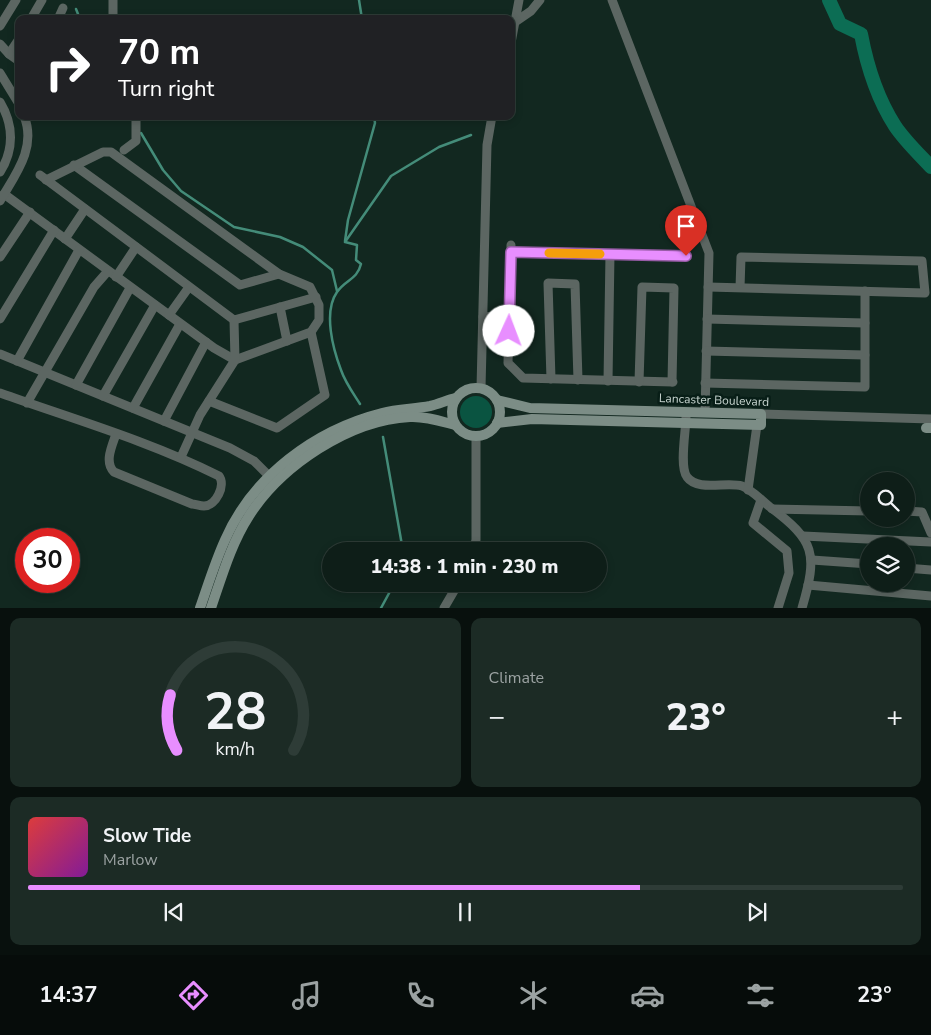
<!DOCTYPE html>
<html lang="en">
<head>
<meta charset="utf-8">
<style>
  body { margin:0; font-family:"Nunito Sans",sans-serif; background:#1c2b25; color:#f1f3f6; height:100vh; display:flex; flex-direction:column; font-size:19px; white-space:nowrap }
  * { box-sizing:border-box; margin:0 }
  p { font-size:16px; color:#9ba2a2 }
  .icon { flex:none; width:28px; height:28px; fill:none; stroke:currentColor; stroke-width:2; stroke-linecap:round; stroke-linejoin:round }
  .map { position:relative; height:608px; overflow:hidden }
  .sheet { display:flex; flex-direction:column; gap:10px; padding:10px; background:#08100d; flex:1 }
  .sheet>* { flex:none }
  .banner { position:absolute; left:15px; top:15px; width:500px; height:105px; border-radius:10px; box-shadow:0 2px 8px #0003,0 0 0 1px #2e3c37; background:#202124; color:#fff; overflow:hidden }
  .fabs { position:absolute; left:860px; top:472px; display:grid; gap:10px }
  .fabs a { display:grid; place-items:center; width:55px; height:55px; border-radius:50%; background:#0e1e18; box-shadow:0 2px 8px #0003,0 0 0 1px #2e3c37; font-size:25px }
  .speed { position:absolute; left:15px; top:528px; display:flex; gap:10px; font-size:25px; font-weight:700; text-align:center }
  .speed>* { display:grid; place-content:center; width:65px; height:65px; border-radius:50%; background:#0e1e18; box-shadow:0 2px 8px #0003,0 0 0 1px #2e3c37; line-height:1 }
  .speed .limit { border:8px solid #d22; background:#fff; color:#111 }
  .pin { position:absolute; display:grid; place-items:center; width:42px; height:42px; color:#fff; margin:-51px -21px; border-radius:50% 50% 50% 0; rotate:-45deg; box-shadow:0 0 5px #0007 }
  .pin .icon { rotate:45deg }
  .me { position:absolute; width:55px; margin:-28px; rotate:2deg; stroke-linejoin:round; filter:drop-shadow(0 0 4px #0008) }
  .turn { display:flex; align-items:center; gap:18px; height:105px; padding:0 20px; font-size:22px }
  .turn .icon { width:65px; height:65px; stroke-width:2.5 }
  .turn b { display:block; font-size:35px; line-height:42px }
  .big { font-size:38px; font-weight:800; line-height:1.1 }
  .sheet .card { flex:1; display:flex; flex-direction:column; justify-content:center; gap:8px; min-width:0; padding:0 18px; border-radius:10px; background:#1c2b25 }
  .sheet .dial { align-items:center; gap:0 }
  .dial svg { height:130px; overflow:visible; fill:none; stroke:#2e3c37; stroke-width:7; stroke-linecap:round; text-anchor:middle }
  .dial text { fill:#f1f3f6; stroke:none }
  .song { display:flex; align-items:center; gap:15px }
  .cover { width:60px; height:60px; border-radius:8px; background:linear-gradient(135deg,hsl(0 70% 55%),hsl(290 70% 35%)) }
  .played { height:5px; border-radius:2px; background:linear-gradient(90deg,#e88eff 70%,#2e3c37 70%) }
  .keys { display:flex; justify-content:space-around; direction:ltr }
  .heat { display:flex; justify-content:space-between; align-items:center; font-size:28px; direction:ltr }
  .sheet .tiles { flex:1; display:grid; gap:10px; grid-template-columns:1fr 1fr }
  .card:last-child { grid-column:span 2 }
  .trip { position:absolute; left:322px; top:542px; width:285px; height:50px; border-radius:25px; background:#0e1e18; box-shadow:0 2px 8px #0003,0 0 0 1px #2e3c37; font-weight:800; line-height:50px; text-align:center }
  .menu { display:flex; height:80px; justify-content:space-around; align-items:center; background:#060c0a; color:#9ba2a2 }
  .menu .icon { width:35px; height:35px }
  .menu .selected { color:#e88eff }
  .menu b { font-size:22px; color:#f1f3f6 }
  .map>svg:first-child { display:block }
</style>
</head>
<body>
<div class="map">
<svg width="931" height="608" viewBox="0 0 931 608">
  <rect width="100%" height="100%" fill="#122820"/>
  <circle fill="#0a5441" cx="476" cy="412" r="16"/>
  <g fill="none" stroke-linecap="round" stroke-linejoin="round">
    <g stroke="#448c79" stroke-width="2.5">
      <path d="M 359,0 L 362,19"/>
      <path d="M 76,9 L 80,19"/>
      <path d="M 130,116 L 130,117"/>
      <path d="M 141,133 L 163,170 L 181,191 L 234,227 L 280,237 L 303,247 L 332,270 L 337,291"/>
      <path d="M 345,241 L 348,220 L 375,123 L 374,116"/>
      <path d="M 360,404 C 353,393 345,382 341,370 C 333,349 323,312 337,292 C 346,279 357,280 361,264 L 356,260 L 357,245 L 345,242 L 391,176 L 439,147 L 471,135"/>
      <path d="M 383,437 L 403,551"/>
      <path d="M 381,608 L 394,584"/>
    </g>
    <path stroke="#0c6d54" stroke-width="14" d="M 829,0 L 840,24 L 861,34 C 867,66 877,98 895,126 C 905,141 919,154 931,167"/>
    <g stroke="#5c6662" stroke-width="9">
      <path d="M 612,0 L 709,253 L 705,412"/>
      <path d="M 31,19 L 42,0"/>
      <path d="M 58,19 L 63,8"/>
      <path d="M 113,19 L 113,0"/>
      <path d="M 515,22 L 531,11 L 540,0"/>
      <path d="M 0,26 L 16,0"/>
      <path d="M 19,39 L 9,54 L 19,61"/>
      <path d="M 511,43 L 519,0"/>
      <path d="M 0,44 L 9,54"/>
      <path d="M 0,73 L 19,104"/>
      <path d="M 0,102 C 14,125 14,150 0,172"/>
      <path d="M 124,150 L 136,141 L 136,116"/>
      <path d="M 74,165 L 240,285 L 279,274"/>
      <path d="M 40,175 L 234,320 L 316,297"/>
      <path d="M 4,194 L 214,348 L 235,360 L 311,332 L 319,320 L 319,305 L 310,287 L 279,274 L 111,152 L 103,152 L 46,180"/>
      <path d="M 0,201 C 15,175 37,148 24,116"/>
      <path d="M 65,239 L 85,209"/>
      <path d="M 511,245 L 508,363 L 523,378 L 673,382"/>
      <path d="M 511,252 L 687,256"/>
      <path d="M 0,257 L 30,212"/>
      <path d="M 116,277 L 136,247"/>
      <path d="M 708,287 L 925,293 L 922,261 L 741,257 L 740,288"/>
      <path d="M 280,307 L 287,341"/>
      <path d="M 169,315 L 189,287"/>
      <path d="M 483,317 L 510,315"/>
      <path d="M 0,319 L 54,230"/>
      <path d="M 707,319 L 865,323"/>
      <path d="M 706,351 L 865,355"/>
      <path d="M 0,354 L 230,448 L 254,461 L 274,481"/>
      <path d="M 17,361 L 79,250"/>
      <path d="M 551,379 L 548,283 L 575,284 L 578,380"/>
      <path d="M 608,381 L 610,254"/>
      <path d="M 639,382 L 642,287 L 674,288 L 672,382"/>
      <path d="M 705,383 L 865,387 L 865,291"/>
      <path d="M 76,385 L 130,288"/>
      <path d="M 481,388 L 487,145 L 492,116"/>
      <path d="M 0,393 C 73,419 149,441 219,476 C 226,485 216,506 204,506 C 200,506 195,504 192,504 L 114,472 C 104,462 112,446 116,434"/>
      <path d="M 103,396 L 155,305"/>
      <path d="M 209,401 L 277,428 L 325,395 L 311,332"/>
      <path d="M 27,403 L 94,287 L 108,271"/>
      <path d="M 133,408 L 180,324"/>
      <path d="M 761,414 L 931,419"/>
      <path d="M 686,417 C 686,431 679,467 687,477 C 698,492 727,481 742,486 C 751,489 762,501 770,507 C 815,541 818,553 802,608"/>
      <path d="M 164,421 L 206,342"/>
      <path d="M 181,457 L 200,415 L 235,360 L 234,320"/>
      <path d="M 748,490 L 757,425"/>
      <path d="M 761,500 L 753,523 L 787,551 L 789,573 L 778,608"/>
      <path d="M 772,509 L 869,511"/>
      <path d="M 906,511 L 922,512 L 931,533"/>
      <path d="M 803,536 L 931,542"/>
      <path d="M 473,551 L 476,540 L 476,436"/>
      <path d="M 812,560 L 869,564"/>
      <path d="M 906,568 L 931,570"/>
      <path d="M 808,585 L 931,596"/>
      <path d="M 444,608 L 458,584"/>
    </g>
    <g stroke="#7c8d86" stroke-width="10">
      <circle cx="476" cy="412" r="24"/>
      <path d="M 497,400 L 530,408 L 761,414 L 761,425 L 532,419 L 497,423"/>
      <path d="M 926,428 L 931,428"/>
      <path d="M 200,608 C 208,585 215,562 225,540 C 253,476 315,430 382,413 C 398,409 414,409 430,406 C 439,404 447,400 456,398"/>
      <path d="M 211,608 C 222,576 231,544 249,516 C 281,466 349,420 410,417 C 425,416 440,421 455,425"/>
    </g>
  </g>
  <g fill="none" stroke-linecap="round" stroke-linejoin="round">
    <defs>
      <path id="route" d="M 509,331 L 511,252 L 686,256"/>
    </defs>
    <use href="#route" stroke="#975ca6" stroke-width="12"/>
    <use href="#route" stroke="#e88eff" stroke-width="9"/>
    <path stroke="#f59e0b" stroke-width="9" d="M 549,253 L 600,254"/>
  </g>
  <g text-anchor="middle" stroke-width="5" stroke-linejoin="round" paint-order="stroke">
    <g font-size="12" fill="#c8d5d0" stroke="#081e17">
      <text transform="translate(714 400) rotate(2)" y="4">Lancaster Boulevard</text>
    </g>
  </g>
</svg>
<div class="fabs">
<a><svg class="icon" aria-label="search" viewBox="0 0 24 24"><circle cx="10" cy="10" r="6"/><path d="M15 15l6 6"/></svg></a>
<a><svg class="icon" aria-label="layers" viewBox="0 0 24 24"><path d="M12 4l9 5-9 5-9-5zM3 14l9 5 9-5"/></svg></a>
</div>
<div class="speed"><div class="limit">30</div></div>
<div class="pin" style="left:686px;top:256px;background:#d93025"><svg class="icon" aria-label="arrive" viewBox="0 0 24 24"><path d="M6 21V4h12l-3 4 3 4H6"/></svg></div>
<svg class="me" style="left:509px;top:331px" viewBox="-20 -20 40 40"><circle r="19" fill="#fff"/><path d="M0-13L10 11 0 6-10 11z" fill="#e88eff"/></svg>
<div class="trip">14:38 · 1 min · 230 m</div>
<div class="banner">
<div class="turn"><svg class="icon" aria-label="right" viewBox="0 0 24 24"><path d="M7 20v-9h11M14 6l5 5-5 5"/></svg><div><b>70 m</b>Turn right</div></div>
</div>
</div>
<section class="sheet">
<div class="tiles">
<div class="card dial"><svg viewBox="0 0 100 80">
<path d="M14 69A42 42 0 1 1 86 69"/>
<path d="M14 69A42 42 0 0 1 10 35" stroke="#e88eff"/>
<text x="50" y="56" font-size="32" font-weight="700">28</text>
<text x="50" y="72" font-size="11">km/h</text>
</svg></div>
<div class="card"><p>Climate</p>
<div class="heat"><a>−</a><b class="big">23°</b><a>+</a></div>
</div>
<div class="card">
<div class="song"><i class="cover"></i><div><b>Slow Tide</b><p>Marlow</p></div></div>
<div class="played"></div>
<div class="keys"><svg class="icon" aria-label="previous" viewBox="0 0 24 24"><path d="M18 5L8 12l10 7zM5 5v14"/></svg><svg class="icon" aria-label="pause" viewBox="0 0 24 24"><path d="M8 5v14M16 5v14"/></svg><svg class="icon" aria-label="next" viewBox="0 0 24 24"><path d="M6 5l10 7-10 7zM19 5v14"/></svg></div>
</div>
</div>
</section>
<nav class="menu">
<b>14:37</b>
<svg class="icon selected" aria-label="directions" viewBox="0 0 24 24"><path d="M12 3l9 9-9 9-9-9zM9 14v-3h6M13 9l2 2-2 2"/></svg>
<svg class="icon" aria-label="music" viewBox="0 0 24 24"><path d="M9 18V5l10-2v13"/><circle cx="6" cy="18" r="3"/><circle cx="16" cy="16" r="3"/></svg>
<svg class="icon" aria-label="phone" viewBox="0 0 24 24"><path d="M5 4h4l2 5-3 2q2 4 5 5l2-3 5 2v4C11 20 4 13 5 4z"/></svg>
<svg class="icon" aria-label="climate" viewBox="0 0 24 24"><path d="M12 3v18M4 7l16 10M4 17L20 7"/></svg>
<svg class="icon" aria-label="car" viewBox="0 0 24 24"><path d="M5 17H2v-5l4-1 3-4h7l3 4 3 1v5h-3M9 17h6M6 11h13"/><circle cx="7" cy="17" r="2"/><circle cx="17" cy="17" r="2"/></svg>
<svg class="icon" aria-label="filters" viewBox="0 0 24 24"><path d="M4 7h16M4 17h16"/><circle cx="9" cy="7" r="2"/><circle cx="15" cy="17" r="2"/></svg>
<b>23°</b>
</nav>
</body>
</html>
